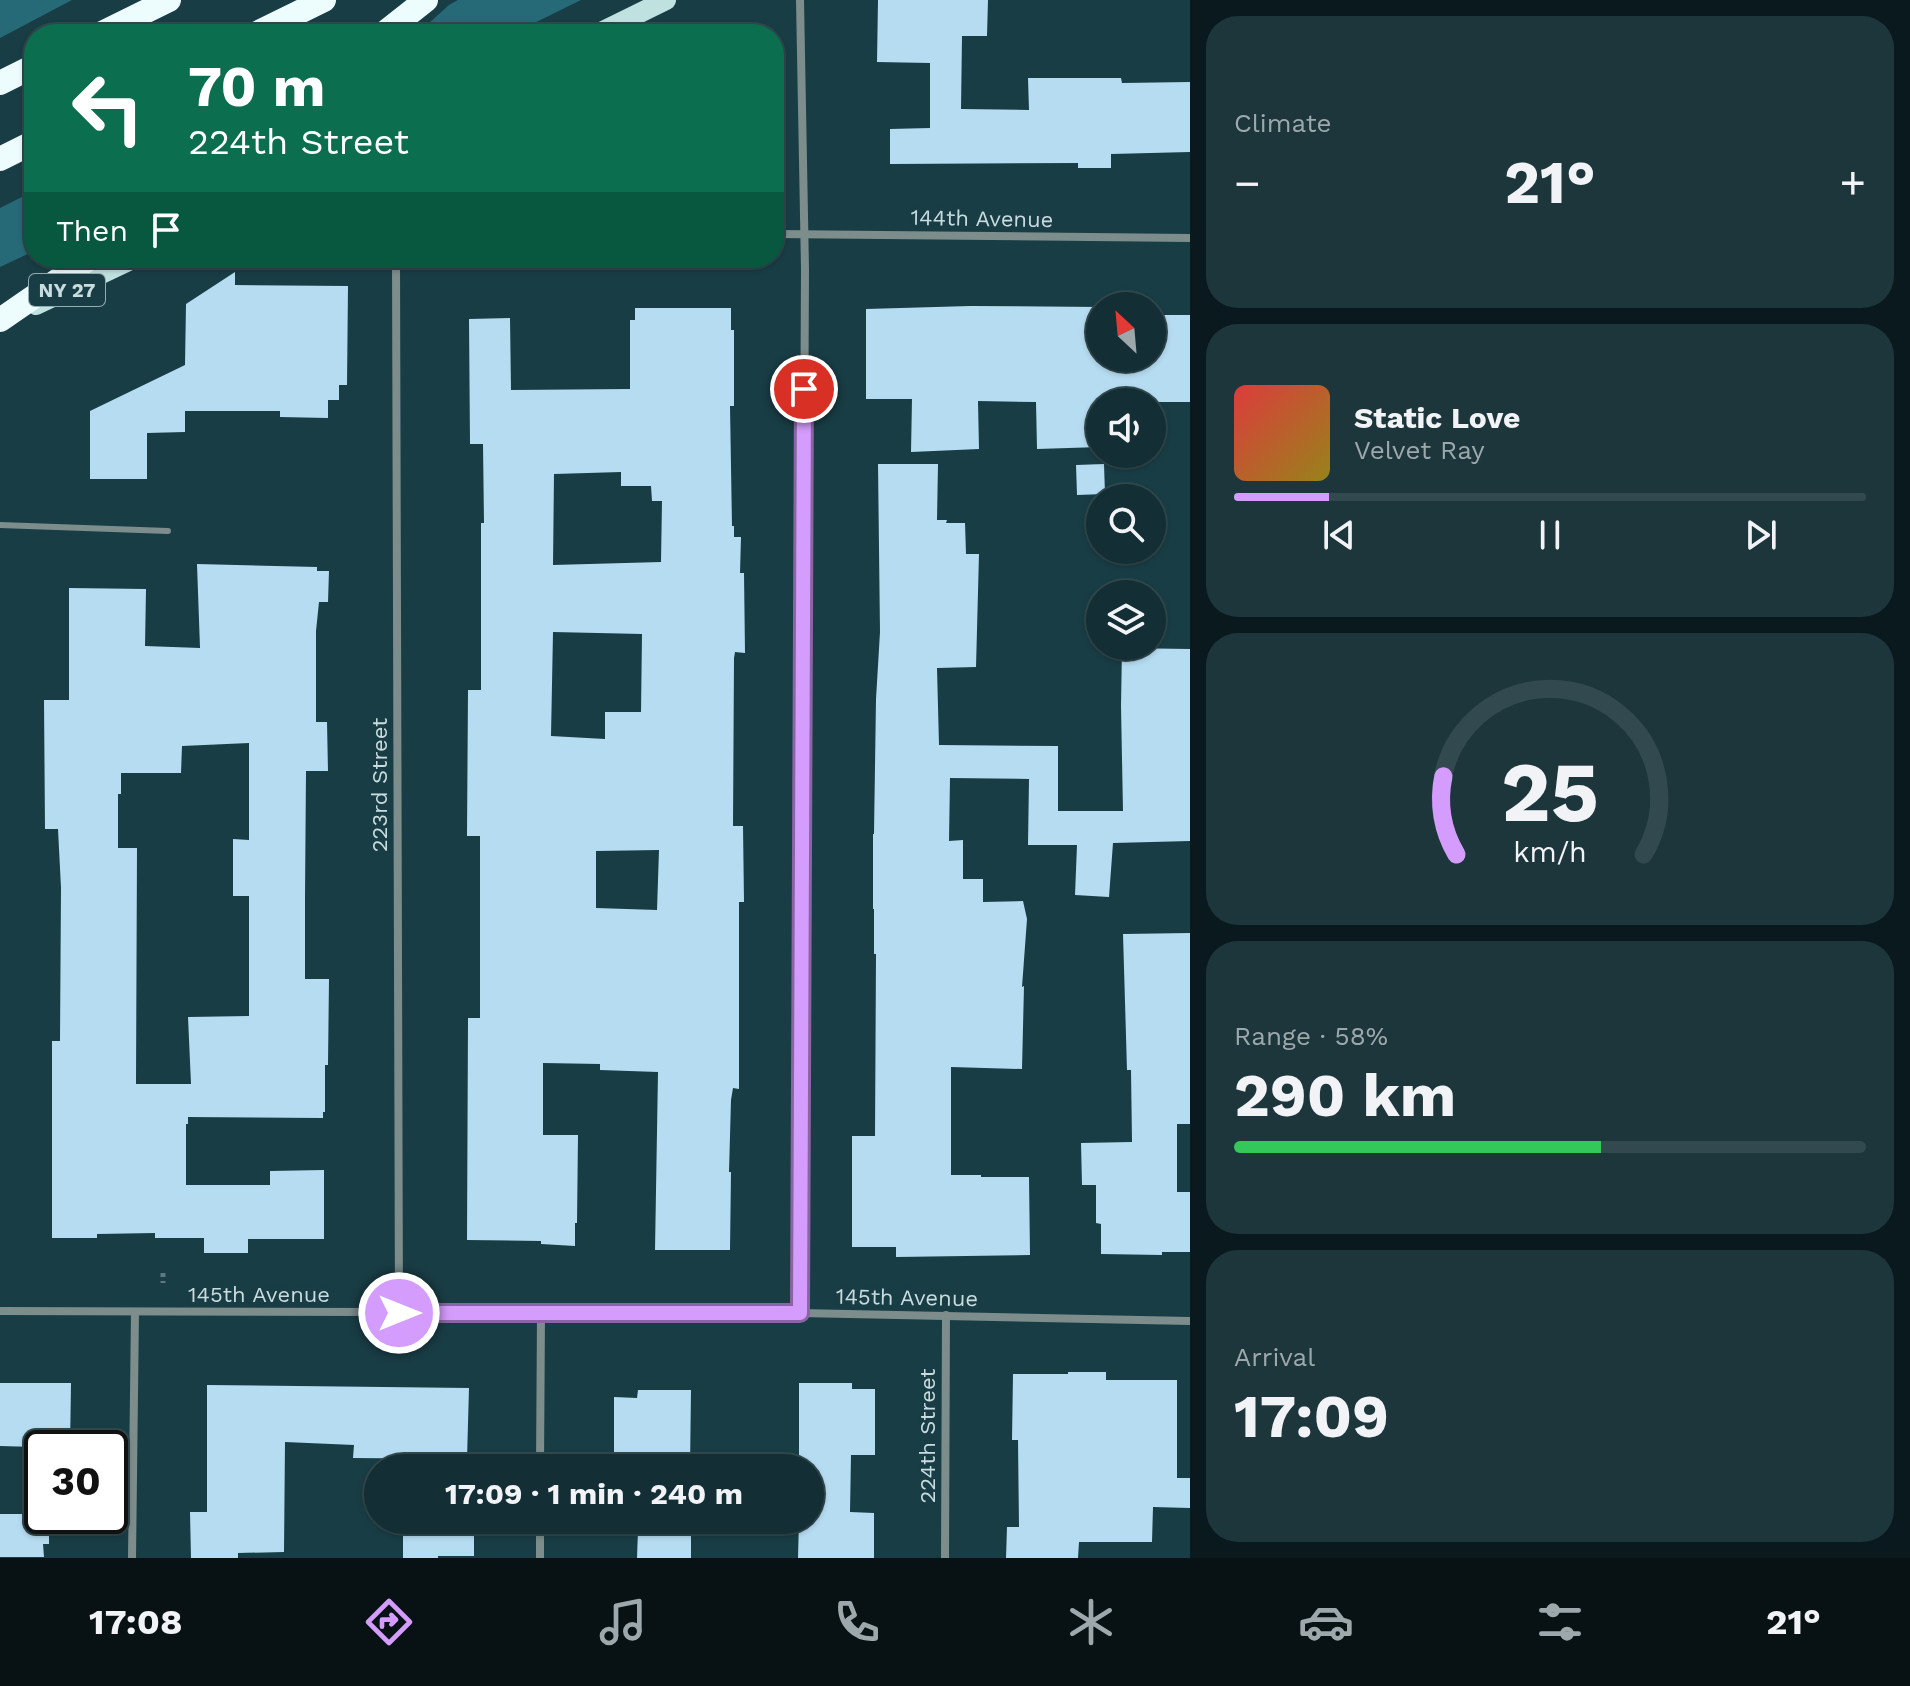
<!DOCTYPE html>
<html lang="en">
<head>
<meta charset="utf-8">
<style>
  body { margin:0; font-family:"Work Sans",sans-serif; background:#1c363c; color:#f1f3f6; height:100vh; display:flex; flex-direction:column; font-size:30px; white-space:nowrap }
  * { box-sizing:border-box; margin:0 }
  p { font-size:26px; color:#9da8ac }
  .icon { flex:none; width:44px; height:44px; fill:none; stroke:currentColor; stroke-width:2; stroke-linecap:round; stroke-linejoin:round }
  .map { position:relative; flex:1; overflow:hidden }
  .panel { display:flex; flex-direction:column; gap:16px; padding:16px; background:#0a191d; width:720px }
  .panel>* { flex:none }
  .top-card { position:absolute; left:24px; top:24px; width:760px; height:244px; border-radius:32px; box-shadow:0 2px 6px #0004,0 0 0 2px #324a4f; background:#0b6e4f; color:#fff; overflow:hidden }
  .needle { width:52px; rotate:334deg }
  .controls { position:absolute; left:1086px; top:292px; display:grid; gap:16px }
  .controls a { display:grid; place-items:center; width:80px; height:80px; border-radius:50%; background:#132e34; box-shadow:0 2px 6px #0004,0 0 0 2px #324a4f; font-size:40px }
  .speed { position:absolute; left:24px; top:1430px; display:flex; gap:16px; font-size:40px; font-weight:700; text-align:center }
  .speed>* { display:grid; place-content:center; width:104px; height:104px; border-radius:50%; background:#132e34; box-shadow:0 2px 6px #0004,0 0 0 2px #324a4f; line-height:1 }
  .speed .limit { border:4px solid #111; border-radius:12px; background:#fff; color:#111 }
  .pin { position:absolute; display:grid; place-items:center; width:68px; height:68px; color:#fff; margin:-34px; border:4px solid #fff; border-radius:50%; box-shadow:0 2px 8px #0007 }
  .me { position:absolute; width:88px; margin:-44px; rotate:90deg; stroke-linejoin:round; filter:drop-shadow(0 0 6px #0008) }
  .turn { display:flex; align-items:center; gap:28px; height:168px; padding:0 32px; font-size:36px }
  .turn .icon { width:104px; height:104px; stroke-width:2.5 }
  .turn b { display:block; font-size:56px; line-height:68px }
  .then { display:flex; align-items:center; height:76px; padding:0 32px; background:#0003; gap:16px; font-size:30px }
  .big { font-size:60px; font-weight:700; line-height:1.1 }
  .panel .widget { flex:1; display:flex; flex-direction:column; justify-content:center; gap:12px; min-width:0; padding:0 28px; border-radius:32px; background:#1c363c }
  .panel .dial { align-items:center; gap:0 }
  .dial svg { height:208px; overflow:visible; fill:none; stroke:#324a4f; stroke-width:7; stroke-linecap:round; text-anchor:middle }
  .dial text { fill:#f1f3f6; stroke:none }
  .song { display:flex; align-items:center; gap:24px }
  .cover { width:96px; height:96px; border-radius:12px; background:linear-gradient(135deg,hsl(0 70% 55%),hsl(50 70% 35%)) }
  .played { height:8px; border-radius:4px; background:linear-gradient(90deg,#d49cfc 15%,#324a4f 15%) }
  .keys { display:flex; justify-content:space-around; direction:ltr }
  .heat { display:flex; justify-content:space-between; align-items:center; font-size:44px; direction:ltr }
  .charge { height:12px; border-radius:6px; background:linear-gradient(90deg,#34c759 58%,#324a4f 0) }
  .trip { position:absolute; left:364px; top:1454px; width:460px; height:80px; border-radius:40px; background:#132e34; box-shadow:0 2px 6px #0004,0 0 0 2px #324a4f; font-weight:700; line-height:80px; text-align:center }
  .dock { display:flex; height:128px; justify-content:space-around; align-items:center; background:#081215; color:#9da8ac }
  .dock .icon { width:56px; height:56px }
  .dock .on { color:#d49cfc }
  .dock b { font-size:36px; color:#f1f3f6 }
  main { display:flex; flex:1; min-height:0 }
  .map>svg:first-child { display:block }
</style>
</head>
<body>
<main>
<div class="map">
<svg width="1190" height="1558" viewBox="0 0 1190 1558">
  <rect width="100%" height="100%" fill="#193d45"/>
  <g fill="#266a78">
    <path d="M 0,0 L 72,0 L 0,38 Z"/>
    <path d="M 458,0 L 581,0 L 512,34 L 417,34 L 449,5 Z"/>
    <path d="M 34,191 L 34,251 L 0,267 L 0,208 Z"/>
  </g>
  <g fill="#b6dcf2" fill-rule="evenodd">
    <path d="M 878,0 L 988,0 L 987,36 L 962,36 L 961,109 L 1029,110 L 1028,78 L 1121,78 L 1122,83 L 1190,82 L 1190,152 L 1111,154 L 1111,168 L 1078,168 L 1078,163 L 890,164 L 890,129 L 930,128 L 930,63 L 877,62 Z"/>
    <path d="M 235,272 L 235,285 L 348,286 L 347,385 L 339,385 L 339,400 L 328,400 L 328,418 L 280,417 L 280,411 L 185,411 L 185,432 L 147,433 L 147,479 L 90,479 L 90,411 L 185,365 L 186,304 Z"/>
    <path d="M 970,306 L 1100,307 L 1100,358 L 1152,358 L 1152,315 L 1190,315 L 1190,402 L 1100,402 L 1100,447 L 1037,449 L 1036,402 L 978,401 L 979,449 L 911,452 L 912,399 L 866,399 L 866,309 Z"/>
    <path d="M 635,308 L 731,308 L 731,330 L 734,330 L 734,406 L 730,406 L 732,526 L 734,526 L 734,537 L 741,537 L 740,573 L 744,573 L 745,653 L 735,652 L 734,658 L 733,826 L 743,826 L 744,902 L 739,902 L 739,1089 L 733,1088 L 731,1100 L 729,1172 L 731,1172 L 730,1250 L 655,1250 L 658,1072 L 600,1070 L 600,1064 L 543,1063 L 543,1135 L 578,1135 L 577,1223 L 575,1223 L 575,1246 L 541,1244 L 541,1241 L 467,1240 L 468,1018 L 480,1018 L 480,836 L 467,836 L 468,690 L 481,690 L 481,523 L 484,523 L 483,444 L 470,444 L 469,319 L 510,318 L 511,390 L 630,389 L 630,320 L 635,320 ZM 621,472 L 621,486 L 651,486 L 652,501 L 662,501 L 661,562 L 553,565 L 554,474 ZM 553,632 L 642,634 L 641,712 L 605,712 L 605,739 L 551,736 ZM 659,850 L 657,910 L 596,908 L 596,851 Z"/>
    <path d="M 878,464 L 938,464 L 937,520 L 947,520 L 946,523 L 965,523 L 966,554 L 979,554 L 976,667 L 937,668 L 939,745 L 1058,746 L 1058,811 L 1123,811 L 1121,706 L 1122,648 L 1190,649 L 1190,841 L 1113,843 L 1109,897 L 1075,895 L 1077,845 L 1028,845 L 1029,779 L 950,778 L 949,841 L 963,840 L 963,879 L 983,879 L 983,902 L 1023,901 L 1027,919 L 1022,987 L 1024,986 L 1022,1069 L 951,1067 L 951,1175 L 981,1175 L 981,1177 L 1029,1177 L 1030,1255 L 896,1257 L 896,1247 L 852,1247 L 852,1136 L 875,1136 L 876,954 L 874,954 L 874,909 L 873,909 L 873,834 L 874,834 L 876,699 L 880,632 Z"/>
    <path d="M 1104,464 L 1105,494 L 1077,495 L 1076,465 Z"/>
    <path d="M 197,564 L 317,567 L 317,571 L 329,571 L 328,602 L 319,602 L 316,631 L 316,722 L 327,722 L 328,771 L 306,771 L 305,896 L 305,979 L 329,979 L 328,1065 L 325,1065 L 325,1112 L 323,1112 L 323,1118 L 188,1117 L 188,1124 L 186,1124 L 186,1185 L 270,1185 L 270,1171 L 324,1170 L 324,1239 L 248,1239 L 248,1253 L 204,1253 L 204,1238 L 155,1238 L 155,1233 L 97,1234 L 97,1238 L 52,1238 L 52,1041 L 60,1041 L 61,888 L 58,829 L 45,829 L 44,700 L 69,700 L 69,588 L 146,589 L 145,646 L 200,648 ZM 249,743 L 249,840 L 233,839 L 233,896 L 249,896 L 249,1016 L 188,1017 L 191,1084 L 136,1084 L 137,848 L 118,848 L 118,794 L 121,794 L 121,773 L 181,773 L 182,746 Z"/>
    <path d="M 1190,933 L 1190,1124 L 1177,1124 L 1177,1192 L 1190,1192 L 1190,1252 L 1162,1252 L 1162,1255 L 1101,1254 L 1101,1224 L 1096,1223 L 1096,1185 L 1082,1185 L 1081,1143 L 1132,1142 L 1131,1070 L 1127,1070 L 1123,934 Z"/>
    <path d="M 1068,1372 L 1106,1372 L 1106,1380 L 1177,1380 L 1177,1478 L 1190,1478 L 1190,1508 L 1153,1507 L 1152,1542 L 1079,1542 L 1078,1558 L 1006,1558 L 1007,1527 L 1019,1527 L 1018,1440 L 1012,1440 L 1013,1374 L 1068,1374 Z"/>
    <path d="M 0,1383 L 71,1383 L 70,1448 L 0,1446 Z"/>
    <path d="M 799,1383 L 852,1383 L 852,1389 L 875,1389 L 875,1455 L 851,1455 L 850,1512 L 874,1513 L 874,1558 L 798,1558 L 799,1520 L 810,1520 L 810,1464 L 799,1464 Z"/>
    <path d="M 207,1385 L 469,1388 L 467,1459 L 353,1458 L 354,1445 L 285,1442 L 284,1552 L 238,1553 L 238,1558 L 191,1558 L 190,1512 L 207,1512 Z"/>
    <path d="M 638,1390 L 691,1390 L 690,1468 L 639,1468 L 639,1466 L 614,1465 L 614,1397 L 637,1398 Z"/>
    <path d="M 0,1514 L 42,1514 L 42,1516 L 49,1516 L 49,1544 L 43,1544 L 44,1557 L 0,1557 Z"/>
    <path d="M 403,1520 L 468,1520 L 468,1522 L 474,1523 L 474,1556 L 438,1556 L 438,1558 L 403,1558 Z"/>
    <path d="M 691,1529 L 691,1558 L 637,1558 L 638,1530 Z"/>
  </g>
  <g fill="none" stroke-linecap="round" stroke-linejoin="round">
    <path stroke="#5d7a81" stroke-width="5" stroke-dasharray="4 4" stroke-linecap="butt" d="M 163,1273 L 163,1283"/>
    <path stroke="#7c8d8c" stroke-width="6" d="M 0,525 L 168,531"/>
    <g stroke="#7c8d8c" stroke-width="8">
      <path d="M 800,0 L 805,269 L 800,1313"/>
      <path d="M 774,234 L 1190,238"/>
      <path d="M 396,258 L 399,1313"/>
      <path d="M 0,1311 L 800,1313 L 1190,1321"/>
      <path d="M 540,1468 L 541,1313"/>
      <path d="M 132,1558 L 135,1312"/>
      <path d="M 540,1558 L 540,1520"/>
      <path d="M 945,1558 L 946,1315"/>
    </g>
    <g stroke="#bfe2e1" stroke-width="20">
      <path d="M 597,34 L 666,0"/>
      <path d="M 36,305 L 135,258"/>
    </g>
    <g stroke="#edfdfd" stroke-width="24">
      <path d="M 100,34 L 169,0"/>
      <path d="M 255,34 L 324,0"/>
      <path d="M 383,34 L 426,0"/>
      <path d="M 0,83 L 34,66"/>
      <path d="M 0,159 L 34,142"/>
      <path d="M 0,320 L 90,258"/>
    </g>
  </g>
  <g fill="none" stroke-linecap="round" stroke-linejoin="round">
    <defs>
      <path id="route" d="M 399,1313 L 800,1313 L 804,389"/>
    </defs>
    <use href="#route" stroke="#8a65a4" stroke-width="20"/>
    <use href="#route" stroke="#d49cfc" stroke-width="14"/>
  </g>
  <g text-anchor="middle" stroke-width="8" stroke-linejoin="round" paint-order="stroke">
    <rect fill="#193d45" stroke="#94acb1" stroke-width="2" x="29" y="274" width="76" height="32" rx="6"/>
    <g font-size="20" font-weight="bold" fill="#c8dbdf">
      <text x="67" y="297">NY 27</text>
    </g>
    <g font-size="22" fill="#c8dbdf" stroke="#193d45">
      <text transform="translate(982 218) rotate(1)" y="8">144th Avenue</text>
      <text transform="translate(379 785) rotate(-90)" y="8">223rd Street</text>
      <text x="259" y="1302">145th Avenue</text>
      <text transform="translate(907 1297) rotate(1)" y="8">145th Avenue</text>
      <text transform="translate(927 1436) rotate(-90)" y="8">224th Street</text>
    </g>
  </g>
</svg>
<div class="controls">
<a><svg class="needle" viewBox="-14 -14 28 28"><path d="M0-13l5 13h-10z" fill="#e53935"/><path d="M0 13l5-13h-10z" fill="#9da8ac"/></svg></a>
<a><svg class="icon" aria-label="sound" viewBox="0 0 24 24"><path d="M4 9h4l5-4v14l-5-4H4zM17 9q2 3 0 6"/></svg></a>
<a><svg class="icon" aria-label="search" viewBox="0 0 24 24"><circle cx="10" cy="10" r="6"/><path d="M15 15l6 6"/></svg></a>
<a><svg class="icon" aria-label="layers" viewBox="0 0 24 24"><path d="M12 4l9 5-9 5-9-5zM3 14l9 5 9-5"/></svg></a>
</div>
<div class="speed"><div class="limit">30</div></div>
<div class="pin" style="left:804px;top:389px;background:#d93025"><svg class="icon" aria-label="arrive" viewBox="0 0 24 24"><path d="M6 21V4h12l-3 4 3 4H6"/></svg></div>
<svg class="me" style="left:399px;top:1313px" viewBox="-20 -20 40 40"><circle r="17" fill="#d49cfc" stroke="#fff" stroke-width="3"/><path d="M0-11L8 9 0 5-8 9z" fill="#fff"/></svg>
<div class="trip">17:09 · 1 min · 240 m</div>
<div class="top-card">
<div class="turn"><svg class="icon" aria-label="left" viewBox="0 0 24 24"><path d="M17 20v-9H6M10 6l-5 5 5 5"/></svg><div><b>70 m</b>224th Street</div></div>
<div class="then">Then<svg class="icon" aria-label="arrive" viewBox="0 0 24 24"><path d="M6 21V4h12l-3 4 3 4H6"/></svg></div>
</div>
</div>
<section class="panel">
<div class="widget"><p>Climate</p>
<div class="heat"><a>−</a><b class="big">21°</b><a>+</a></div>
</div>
<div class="widget">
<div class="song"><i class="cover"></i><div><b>Static Love</b><p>Velvet Ray</p></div></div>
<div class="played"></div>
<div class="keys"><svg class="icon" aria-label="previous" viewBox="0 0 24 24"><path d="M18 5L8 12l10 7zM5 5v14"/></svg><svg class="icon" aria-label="pause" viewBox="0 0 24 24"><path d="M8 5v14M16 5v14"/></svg><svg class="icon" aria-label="next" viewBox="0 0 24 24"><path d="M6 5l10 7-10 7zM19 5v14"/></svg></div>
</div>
<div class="widget dial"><svg viewBox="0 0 100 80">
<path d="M14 69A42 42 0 1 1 86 69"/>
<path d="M14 69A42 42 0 0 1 9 39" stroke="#d49cfc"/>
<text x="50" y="56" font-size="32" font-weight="700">25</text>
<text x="50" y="72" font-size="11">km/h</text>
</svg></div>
<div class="widget"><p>Range · 58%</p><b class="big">290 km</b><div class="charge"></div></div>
<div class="widget"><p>Arrival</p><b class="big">17:09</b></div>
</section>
</main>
<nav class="dock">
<b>17:08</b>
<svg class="icon on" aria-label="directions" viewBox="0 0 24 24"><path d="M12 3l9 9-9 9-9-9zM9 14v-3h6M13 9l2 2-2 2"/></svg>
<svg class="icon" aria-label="music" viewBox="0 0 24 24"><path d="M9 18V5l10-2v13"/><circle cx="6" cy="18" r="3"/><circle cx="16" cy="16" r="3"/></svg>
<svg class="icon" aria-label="phone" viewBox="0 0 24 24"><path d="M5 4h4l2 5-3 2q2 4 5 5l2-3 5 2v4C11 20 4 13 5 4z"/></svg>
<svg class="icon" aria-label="climate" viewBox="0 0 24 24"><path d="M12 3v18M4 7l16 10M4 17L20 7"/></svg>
<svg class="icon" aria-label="car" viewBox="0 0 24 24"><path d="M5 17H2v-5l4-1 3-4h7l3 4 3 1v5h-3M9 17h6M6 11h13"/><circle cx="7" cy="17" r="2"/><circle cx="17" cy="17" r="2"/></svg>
<svg class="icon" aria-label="filters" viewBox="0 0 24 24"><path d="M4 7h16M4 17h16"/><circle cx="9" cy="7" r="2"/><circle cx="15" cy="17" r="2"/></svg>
<b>21°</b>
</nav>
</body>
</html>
